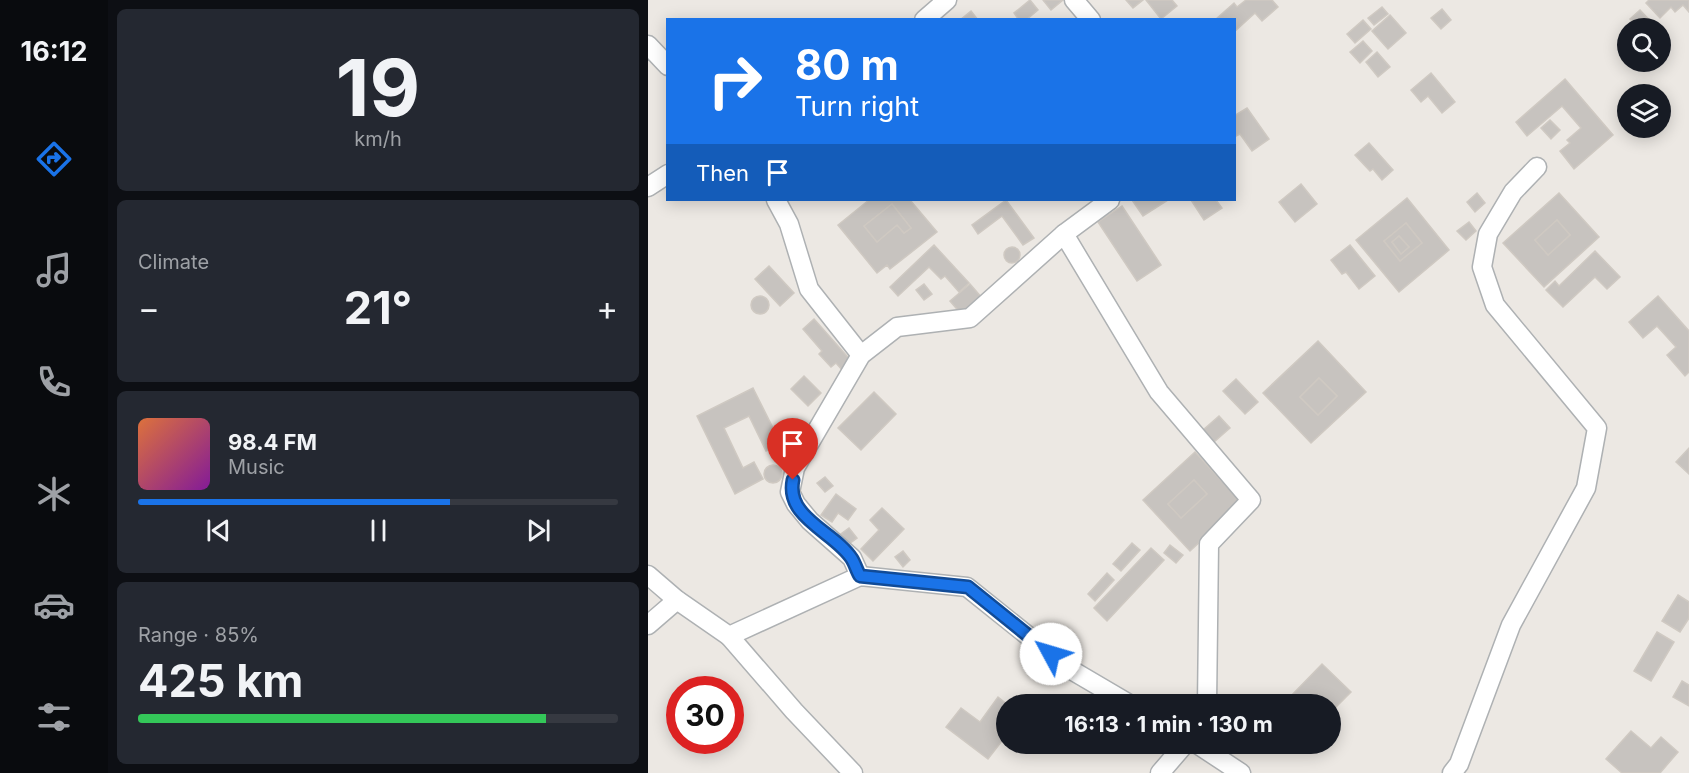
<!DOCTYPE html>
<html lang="en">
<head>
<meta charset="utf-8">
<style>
  body { margin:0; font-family:Inter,sans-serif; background:#242831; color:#f1f3f6; height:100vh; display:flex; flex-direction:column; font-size:22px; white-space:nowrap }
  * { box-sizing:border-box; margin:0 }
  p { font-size:20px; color:#9ea1a6 }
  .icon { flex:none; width:33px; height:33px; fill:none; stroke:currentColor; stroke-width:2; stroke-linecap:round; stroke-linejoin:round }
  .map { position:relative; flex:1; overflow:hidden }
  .side { display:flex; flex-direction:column; gap:9px; padding:9px; background:#0d0f14; width:540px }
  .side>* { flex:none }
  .guide { position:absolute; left:18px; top:18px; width:570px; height:183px; border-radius:0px; box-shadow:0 3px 15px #0003; background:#1a73e8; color:#fff; overflow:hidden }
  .buttons { position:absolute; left:969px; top:18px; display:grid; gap:12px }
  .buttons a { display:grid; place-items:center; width:54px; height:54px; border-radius:50%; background:#171b24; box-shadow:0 3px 15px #0003; font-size:30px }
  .speed { position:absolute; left:18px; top:676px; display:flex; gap:12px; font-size:30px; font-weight:700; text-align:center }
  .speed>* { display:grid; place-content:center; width:78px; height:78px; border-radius:50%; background:#171b24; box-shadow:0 3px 15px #0003; line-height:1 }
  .speed .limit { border:9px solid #d22; background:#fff; color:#111 }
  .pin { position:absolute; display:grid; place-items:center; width:51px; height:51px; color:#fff; margin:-62px -26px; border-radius:50% 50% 50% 0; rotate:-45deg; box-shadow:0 0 6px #0007 }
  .pin .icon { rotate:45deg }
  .me { position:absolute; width:66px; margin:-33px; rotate:309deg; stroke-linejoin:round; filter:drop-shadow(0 0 4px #0008) }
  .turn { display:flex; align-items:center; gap:21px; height:126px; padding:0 30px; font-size:27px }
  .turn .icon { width:78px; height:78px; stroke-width:2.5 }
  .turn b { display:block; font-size:42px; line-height:51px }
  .then { display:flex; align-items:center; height:57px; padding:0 30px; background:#0003; gap:12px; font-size:22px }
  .big { font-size:45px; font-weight:700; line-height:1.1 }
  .side .card { flex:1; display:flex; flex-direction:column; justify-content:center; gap:9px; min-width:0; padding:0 21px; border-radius:9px; background:#242831 }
  .side .dial { align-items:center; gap:0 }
  .dial b { font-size:78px; line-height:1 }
  .song { display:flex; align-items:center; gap:18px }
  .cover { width:72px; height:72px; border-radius:9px; background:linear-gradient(135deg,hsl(20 70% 55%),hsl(290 70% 35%)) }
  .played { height:6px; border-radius:3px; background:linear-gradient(90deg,#1a73e8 65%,#363941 65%) }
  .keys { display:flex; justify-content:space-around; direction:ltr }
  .heat { display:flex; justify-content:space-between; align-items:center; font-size:33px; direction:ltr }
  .charge { height:9px; border-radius:4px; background:linear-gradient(90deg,#34c759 85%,#363941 0) }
  .trip { position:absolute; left:348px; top:694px; width:345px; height:60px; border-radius:30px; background:#171b24; box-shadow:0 3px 15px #0003; font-weight:700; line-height:60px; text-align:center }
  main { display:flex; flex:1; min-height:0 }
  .tab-bar { display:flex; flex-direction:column; width:108px; justify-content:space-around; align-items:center; background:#090b0e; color:#9ea1a6 }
  .tab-bar .icon { width:42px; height:42px }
  .tab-bar .selected { color:#1a73e8 }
  .tab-bar b { font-size:27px; color:#f1f3f6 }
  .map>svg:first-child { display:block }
</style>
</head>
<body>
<main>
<nav class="tab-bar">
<b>16:12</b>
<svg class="icon selected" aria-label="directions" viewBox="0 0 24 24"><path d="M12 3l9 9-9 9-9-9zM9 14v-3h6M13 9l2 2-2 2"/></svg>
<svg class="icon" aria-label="music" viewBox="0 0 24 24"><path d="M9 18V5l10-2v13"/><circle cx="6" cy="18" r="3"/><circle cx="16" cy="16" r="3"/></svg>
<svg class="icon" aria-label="phone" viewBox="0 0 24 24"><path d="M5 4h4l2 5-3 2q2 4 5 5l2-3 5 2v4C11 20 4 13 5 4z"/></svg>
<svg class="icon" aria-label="climate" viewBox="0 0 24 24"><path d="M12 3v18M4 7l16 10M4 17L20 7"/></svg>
<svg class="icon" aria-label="car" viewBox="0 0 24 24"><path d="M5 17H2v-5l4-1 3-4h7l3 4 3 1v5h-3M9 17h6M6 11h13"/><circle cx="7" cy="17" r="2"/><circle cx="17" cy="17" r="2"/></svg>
<svg class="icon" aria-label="filters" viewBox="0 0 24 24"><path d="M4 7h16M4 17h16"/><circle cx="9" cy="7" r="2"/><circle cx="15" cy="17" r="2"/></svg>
</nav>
<section class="side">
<div class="card dial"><b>19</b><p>km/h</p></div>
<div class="card"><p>Climate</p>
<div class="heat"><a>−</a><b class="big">21°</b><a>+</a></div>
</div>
<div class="card">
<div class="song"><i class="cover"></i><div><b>98.4 FM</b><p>Music</p></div></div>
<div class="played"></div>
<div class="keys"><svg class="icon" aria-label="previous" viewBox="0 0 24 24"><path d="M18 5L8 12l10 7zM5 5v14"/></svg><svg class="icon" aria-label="pause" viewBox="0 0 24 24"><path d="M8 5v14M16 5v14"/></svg><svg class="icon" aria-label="next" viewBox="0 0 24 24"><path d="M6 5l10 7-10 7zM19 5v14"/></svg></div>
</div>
<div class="card"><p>Range · 85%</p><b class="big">425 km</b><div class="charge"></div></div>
</section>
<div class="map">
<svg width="1041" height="773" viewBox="0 0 1041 773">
  <rect width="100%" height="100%" fill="#ece8e3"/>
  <g fill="#c7c3bf" stroke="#cfc9c2" stroke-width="1.5" fill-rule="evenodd">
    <path d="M 382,0 L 390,10 L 378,20 L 371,20 L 366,13 Z"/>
    <path d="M 395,0 L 415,0 L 403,10 Z"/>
    <path d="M 478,0 L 495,0 L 485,8 Z"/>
    <path d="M 498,0 L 524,0 L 529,6 L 513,19 Z"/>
    <path d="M 598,0 L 624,0 L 630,7 L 614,21 L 607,13 L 586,32 L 586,20 L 567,20 L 586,3 L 589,7 Z"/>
    <path d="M 1001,0 L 1041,0 L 1041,12 L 1035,5 L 1027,12 L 1023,7 L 1012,18 L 998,3 Z"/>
    <path d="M 734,7 L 740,14 L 726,25 L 720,18 Z"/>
    <path d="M 794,9 L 803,20 L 793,29 L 783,18 Z"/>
    <path d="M 992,10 L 1009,28 L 991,28 L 982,19 Z"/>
    <path d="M 323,11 L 330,20 L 312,20 Z"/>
    <path d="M 742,15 L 758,33 L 740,49 L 724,31 Z"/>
    <path d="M 715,20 L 723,29 L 707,43 L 699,34 Z"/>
    <path d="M 715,41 L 724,51 L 712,63 L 702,52 Z"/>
    <path d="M 729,52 L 742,67 L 730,77 L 718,62 Z"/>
    <path d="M 783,73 L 807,102 L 794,113 L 780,96 L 773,102 L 763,90 Z"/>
    <path d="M 917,79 L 965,135 L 926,169 L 912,151 L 922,143 L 919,140 L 933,128 L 914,106 L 879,136 L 868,122 Z"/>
    <path d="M 599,108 L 621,139 L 604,151 L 592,134 L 586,137 L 586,116 Z"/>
    <path d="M 902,120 L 912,130 L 903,139 L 893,128 Z"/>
    <path d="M 721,143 L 745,170 L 734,180 L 725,169 L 722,171 L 707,155 Z"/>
    <path d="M 653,184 L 669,204 L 647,222 L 631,202 Z"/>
    <path d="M 829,193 L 837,203 L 827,212 L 819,202 Z"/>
    <path d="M 911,193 L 951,237 L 896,287 L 855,243 ZM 909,220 L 922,235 L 900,255 L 887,240 Z"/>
    <path d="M 759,198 L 801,250 L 751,292 L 708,240 ZM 758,223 L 774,243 L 752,261 L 736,241 Z"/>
    <path d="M 221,200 L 262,200 L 289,232 L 242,269 L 239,265 L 229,273 L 190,225 ZM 244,204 L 263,228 L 256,233 L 249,225 L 229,242 L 216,226 Z"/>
    <path d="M 358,200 L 386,238 L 375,245 L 354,216 L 330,234 L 324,225 Z"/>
    <path d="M 484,200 L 520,200 L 495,216 Z"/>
    <path d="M 543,200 L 568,200 L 574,208 L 556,220 Z"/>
    <path d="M 244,204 L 263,228 L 256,233 L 249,225 L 229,242 L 216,226 Z"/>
    <path d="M 474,206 L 513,265 L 489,281 L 450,222 Z"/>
    <path d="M 909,220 L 922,235 L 900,255 L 887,240 Z"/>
    <path d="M 821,222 L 828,231 L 818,240 L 809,231 Z"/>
    <path d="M 758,223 L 774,243 L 752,261 L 736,241 ZM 751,236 L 761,247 L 753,254 L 744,242 Z"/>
    <path d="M 751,236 L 761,247 L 753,254 L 744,242 Z"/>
    <path d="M 286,245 L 321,283 L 311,292 L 297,276 L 293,279 L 281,267 L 250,296 L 242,287 Z"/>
    <path d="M 702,245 L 727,276 L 711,289 L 698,272 L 694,274 L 683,260 Z"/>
    <circle cx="364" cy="255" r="8"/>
    <path d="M 947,251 L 972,277 L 959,289 L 947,277 L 915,307 L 898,290 L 907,281 L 911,286 Z"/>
    <path d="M 121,266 L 146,293 L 132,306 L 107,279 Z"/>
    <path d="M 276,284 L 284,294 L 276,300 L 268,290 Z"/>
    <path d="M 322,284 L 334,298 L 314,315 L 302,301 Z"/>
    <path d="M 1010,296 L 1041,331 L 1041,372 L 1037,376 L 1019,355 L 1028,347 L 1009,326 L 995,338 L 981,322 Z"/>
    <circle cx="112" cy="305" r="9"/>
    <path d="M 166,319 L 205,363 L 195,371 L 188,363 L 183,367 L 171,354 L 174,351 L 155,329 Z"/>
    <path d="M 670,341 L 718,392 L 663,443 L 615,393 ZM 671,378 L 689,396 L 670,415 L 652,397 Z"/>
    <path d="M 156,376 L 173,393 L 160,406 L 143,389 Z"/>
    <path d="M 671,378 L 689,396 L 670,415 L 652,397 Z"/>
    <path d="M 588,379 L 610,402 L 597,414 L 575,391 Z"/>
    <path d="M 105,388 L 133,444 L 118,451 L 101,416 L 76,428 L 95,468 L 106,462 L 115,479 L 87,494 L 49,416 Z"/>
    <path d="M 226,392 L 248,414 L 213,450 L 190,428 Z"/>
    <path d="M 571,416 L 582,428 L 566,442 L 555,430 Z"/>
    <path d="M 1041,448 L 1041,474 L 1028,462 Z"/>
    <path d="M 547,452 L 594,503 L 542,551 L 495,500 ZM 546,480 L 559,494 L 533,518 L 520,504 Z"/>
    <circle cx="125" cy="474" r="9"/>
    <path d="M 177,477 L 185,486 L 177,492 L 169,483 Z"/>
    <path d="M 546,480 L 559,494 L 533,518 L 520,504 Z"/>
    <path d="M 188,494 L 208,509 L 200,520 L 190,513 L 184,522 L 173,515 Z"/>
    <path d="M 234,508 L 256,529 L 225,561 L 213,549 L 231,530 L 222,520 Z"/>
    <path d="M 201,528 L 209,538 L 201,544 L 193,534 Z"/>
    <path d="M 484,543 L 492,550 L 473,571 L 465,564 Z"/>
    <path d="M 522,545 L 535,555 L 528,563 L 516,553 Z"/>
    <path d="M 503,548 L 516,560 L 459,621 L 446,608 Z"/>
    <path d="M 255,551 L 262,560 L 255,567 L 247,557 Z"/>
    <path d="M 459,573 L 466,580 L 447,601 L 440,594 Z"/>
    <path d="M 1030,595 L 1041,602 L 1041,618 L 1032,632 L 1014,621 Z"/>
    <path d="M 1009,632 L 1026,642 L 1003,681 L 986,671 Z"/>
    <path d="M 674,664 L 703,692 L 682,713 L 682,705 L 650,705 L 642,697 Z"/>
    <path d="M 1034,681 L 1041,685 L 1041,706 L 1025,697 Z"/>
    <path d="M 350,697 L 360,705 L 358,715 L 347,730 L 357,737 L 340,759 L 298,727 L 313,708 L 332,722 Z"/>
    <path d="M 983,731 L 1003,748 L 1013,737 L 1030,752 L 1012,773 L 974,773 L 958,759 Z"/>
  </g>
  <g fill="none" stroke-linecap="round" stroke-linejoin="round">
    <defs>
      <g id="minor">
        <path d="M 426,0 L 443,20"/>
        <path d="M 276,20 L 299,0"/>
        <path d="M 0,45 L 20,66"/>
        <path d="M 0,187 L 20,174"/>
        <path d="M 128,200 L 141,224 L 161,289 L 213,355"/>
        <path d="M 416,234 L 511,392 L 603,500 L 561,544 L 559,705"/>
        <path d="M 0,575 L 29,600 L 81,636 L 212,576 L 319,587 L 420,668 L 483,705"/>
        <path d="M 212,576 L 204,558 L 162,521 L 148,504 L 142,492 L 147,468 L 213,355 L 249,327 L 322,318 L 416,234 L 462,200"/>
        <path d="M 0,625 L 29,600"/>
        <path d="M 81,636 L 146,711 L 205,773"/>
        <path d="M 549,744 L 593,773"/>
        <path d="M 512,773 L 537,744"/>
        <path d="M 804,773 L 811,764 L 863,625 L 938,488 L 949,428 L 847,305 L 834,267 L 840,234 L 865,192 L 889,167"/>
      </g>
    </defs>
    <use href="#minor" stroke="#aeb1b3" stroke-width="21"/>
    <use href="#minor" stroke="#fff" stroke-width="18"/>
  </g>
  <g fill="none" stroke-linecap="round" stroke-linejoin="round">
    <defs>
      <path id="route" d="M 145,480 C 137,518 187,532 204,559 C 207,564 209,571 212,576 L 320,587 L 403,654"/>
    </defs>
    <use href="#route" stroke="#114b97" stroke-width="15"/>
    <use href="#route" stroke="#1a73e8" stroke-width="10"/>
  </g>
</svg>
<div class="buttons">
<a><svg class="icon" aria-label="search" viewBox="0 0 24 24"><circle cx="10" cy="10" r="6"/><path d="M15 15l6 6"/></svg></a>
<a><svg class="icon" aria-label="layers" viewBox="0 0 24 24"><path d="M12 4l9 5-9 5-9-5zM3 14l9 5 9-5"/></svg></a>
</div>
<div class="speed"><div class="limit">30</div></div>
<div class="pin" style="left:145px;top:480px;background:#d93025"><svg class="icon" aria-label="arrive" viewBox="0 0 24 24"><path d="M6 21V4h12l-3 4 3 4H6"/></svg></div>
<svg class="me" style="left:403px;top:654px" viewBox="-20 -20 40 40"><circle r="19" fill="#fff"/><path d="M0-13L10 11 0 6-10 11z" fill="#1a73e8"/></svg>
<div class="trip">16:13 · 1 min · 130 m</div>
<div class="guide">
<div class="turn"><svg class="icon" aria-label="right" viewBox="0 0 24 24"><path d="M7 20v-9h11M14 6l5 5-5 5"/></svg><div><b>80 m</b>Turn right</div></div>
<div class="then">Then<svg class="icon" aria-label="arrive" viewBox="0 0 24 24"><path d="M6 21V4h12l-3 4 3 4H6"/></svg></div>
</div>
</div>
</main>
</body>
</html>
